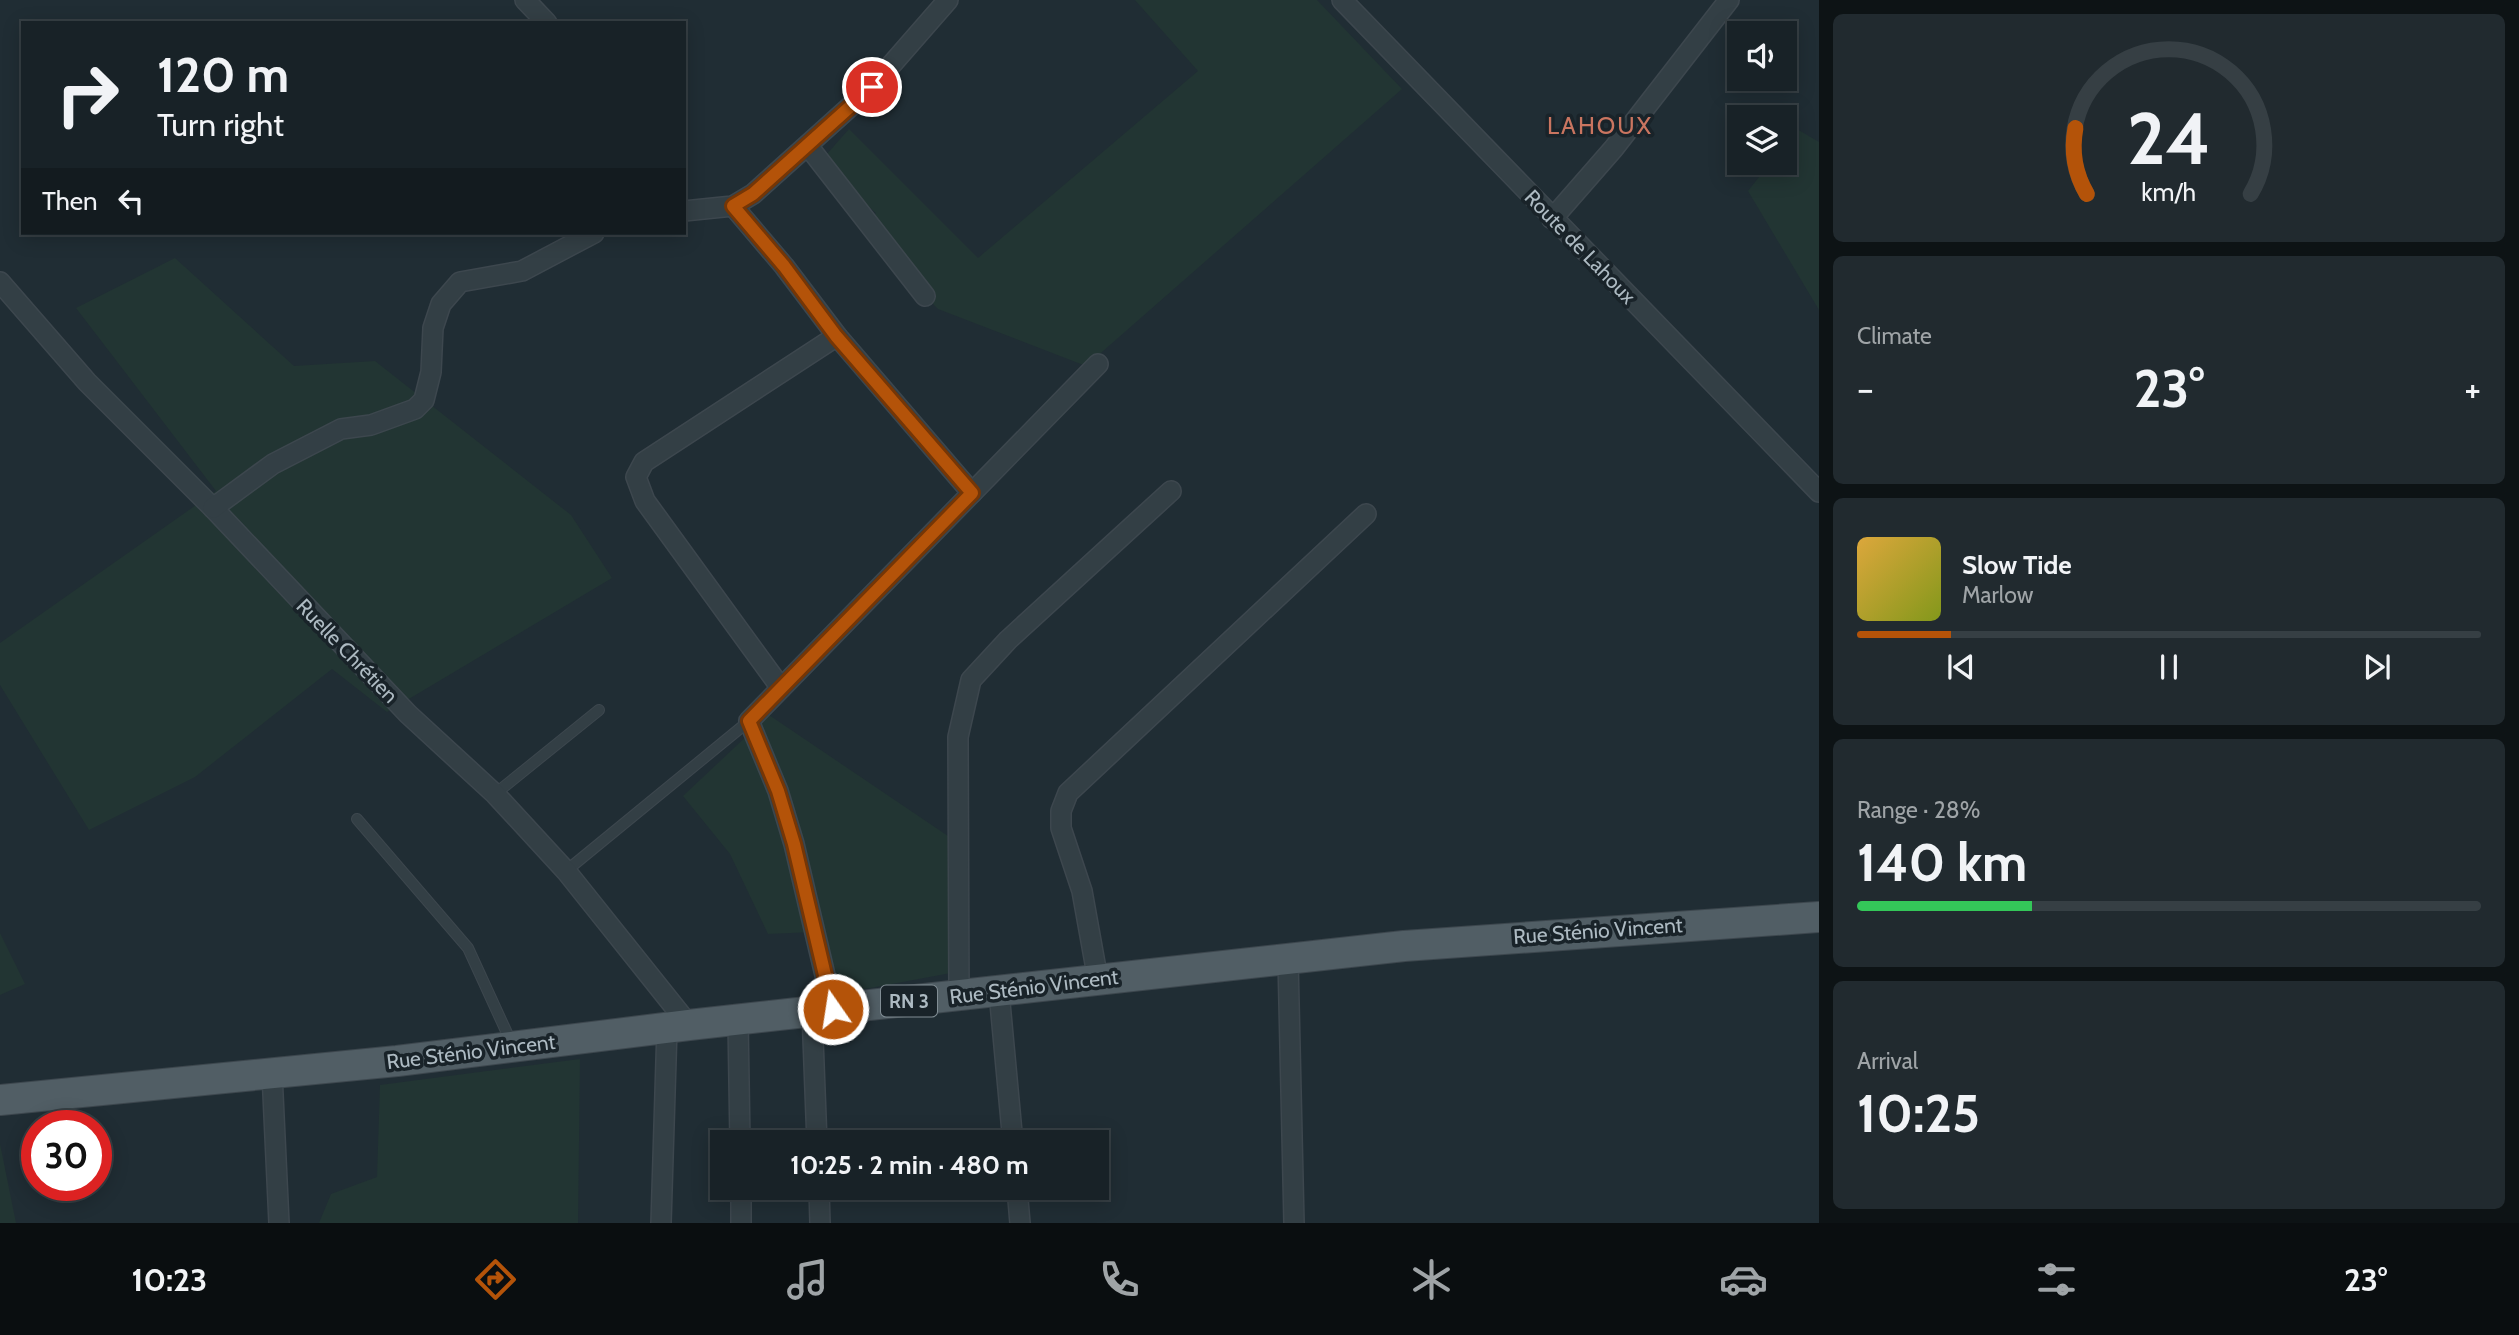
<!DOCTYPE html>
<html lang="en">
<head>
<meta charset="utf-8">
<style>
  body { margin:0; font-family:Cabin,sans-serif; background:#212a2f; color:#f1f3f6; height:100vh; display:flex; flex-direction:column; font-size:26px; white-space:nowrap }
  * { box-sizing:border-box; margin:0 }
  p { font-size:23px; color:#9fa4a7 }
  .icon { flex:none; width:38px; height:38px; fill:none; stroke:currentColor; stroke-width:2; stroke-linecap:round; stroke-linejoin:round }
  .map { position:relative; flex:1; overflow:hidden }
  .details { display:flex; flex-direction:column; gap:14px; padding:14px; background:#0d1315; width:700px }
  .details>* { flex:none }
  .top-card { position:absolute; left:21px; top:21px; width:665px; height:214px; border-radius:0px; box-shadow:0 4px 18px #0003,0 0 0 2px #363f44; background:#182227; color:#f1f3f6; overflow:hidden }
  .fabs { position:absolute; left:1727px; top:21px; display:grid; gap:14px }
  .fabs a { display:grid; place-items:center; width:70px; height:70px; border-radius:0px; background:#182227; box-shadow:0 4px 18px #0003,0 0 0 2px #363f44; font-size:35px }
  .speed { position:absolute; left:21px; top:1110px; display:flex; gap:14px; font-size:35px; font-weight:700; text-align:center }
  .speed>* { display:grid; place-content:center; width:91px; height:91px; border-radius:50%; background:#182227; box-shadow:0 4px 18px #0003,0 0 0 2px #363f44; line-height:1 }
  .speed .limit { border:10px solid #d22; background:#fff; color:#111 }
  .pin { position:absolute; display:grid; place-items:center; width:60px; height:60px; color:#fff; margin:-30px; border:4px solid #fff; border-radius:50%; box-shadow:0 2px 7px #0007 }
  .me { position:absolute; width:77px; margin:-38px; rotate:347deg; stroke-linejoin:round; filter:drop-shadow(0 0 5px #0008) }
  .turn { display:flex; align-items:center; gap:24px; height:147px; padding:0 21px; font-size:32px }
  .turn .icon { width:91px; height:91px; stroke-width:2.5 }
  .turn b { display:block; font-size:49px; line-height:60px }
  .then { display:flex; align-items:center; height:66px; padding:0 21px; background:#0003; gap:14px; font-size:26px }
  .big { font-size:52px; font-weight:700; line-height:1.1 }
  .details .widget { flex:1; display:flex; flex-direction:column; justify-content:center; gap:10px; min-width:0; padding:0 24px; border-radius:10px; background:#212a2f }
  .details .dial { align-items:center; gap:0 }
  .dial svg { height:182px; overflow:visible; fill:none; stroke:#363f44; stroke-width:7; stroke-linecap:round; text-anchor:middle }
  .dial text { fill:#f1f3f6; stroke:none }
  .song { display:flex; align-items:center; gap:21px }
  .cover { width:84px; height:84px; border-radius:10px; background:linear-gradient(135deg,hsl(40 70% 55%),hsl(70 70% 35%)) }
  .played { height:7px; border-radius:4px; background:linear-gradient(90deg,#b45309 15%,#363f44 15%) }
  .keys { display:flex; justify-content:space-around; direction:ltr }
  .heat { display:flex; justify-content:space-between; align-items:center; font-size:38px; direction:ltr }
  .charge { height:10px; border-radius:5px; background:linear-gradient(90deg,#34c759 28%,#363f44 0) }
  .trip { position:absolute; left:710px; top:1130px; width:399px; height:70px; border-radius:0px; background:#182227; box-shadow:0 4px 18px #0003,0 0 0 2px #363f44; font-weight:700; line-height:70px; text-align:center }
  .dock { display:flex; height:112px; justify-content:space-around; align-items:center; background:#0a0e10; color:#9fa4a7 }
  .dock .icon { width:49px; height:49px }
  .dock .active { color:#b45309 }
  .dock b { font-size:32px; color:#f1f3f6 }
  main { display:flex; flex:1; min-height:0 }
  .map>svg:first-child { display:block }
</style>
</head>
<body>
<main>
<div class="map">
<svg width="1819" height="1223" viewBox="0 0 1819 1223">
  <rect width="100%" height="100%" fill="#202d34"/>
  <g fill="#223533">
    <path d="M 1135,0 L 1317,0 L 1402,89 L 1086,366 L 938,309 L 861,231 L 876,213 L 819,163 L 849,129 L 978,258 L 1198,71 Z"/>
    <path d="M 1795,128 L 1819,142 L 1819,310 L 1748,191 L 1770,163 L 1785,163 L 1785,142 Z"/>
    <path d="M 175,258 L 294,366 L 375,361 L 571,515 L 612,578 L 387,712 L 332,669 L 195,777 L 89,830 L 0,685 L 0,643 L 216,491 L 76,308 Z"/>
    <path d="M 769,715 L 948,836 L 951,973 L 827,996 L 814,932 L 768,934 L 730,854 L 683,796 Z"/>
    <path d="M 0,933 L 25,984 L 0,995 Z"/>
    <path d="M 580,1059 L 578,1223 L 319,1223 L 331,1194 L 377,1177 L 380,1085 Z"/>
    <path d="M 0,1144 L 16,1223 L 0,1223 Z"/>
  </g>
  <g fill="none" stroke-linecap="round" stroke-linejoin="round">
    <defs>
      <g id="service">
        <path d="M 495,794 L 599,710"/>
        <path d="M 357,819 L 468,948 L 512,1044"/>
        <path d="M 566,871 L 749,721"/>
      </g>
      <g id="minor">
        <path d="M 525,0 L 547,23"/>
        <path d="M 1342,0 L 1819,492"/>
        <path d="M 808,146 L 925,296"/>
        <path d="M 733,206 L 784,266 L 837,336 L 972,493"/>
        <path d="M 684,211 L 733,206 L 753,194 L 872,87 L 948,0"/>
        <path d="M 1552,219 L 1614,148 L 1729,0"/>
        <path d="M 0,282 L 87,382 L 213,508 L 408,714 L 495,794 L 566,871 L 689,1025"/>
        <path d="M 213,508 L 273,464 L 341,429 L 371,425 L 415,409 L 424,400 L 431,372 L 433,328 L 441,304 L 460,282 L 522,271 L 594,233"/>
        <path d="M 781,688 L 645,501 L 636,477 L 644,462 L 837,336"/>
        <path d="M 1288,959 L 1294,1223"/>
        <path d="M 1098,980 L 1082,891 L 1061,828 L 1061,811 L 1068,793 L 1366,514"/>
        <path d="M 999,992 L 1013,1143"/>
        <path d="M 959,996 L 958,737 L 971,680 L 1008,640 L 1171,491"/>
        <path d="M 833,1009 L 794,844 L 778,791 L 749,721 L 1098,364"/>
        <path d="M 812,1012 L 817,1143"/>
        <path d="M 738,1020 L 740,1143"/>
        <path d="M 272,1073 L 279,1223"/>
        <path d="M 741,1188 L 741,1223"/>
        <path d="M 819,1188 L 820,1223"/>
        <path d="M 1017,1188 L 1020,1223"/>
        <path d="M 661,1223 L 667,1028"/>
      </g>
      <path id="primary" d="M 0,1100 L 397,1061 L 689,1025 L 1404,946 L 1819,917"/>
    </defs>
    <use href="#service" stroke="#3d474e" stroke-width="12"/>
    <use href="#minor" stroke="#3d474e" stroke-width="22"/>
    <use href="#primary" stroke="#3d474e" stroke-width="32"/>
    <use href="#service" stroke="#333f45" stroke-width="10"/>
    <use href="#minor" stroke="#333f45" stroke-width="19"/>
    <use href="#primary" stroke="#515e65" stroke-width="30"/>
  </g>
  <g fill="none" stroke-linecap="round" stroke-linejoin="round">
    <defs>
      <path id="route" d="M 833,1009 L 794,844 L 778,791 L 749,721 L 972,493 L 836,336 L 784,266 L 733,206 L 753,194 L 872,87"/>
    </defs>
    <use href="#route" stroke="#753606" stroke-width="18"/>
    <use href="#route" stroke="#b45309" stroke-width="12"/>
  </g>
  <g text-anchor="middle" stroke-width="7" stroke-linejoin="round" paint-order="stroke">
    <rect fill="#192329" stroke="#818d94" stroke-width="2" x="881" y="985.5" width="56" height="31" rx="5"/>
    <g font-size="19" font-weight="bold" fill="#adbac2">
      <text x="909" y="1008">RN 3</text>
    </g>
    <g font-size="21" fill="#adbac2" stroke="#192329">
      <text transform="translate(1580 247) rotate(46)" y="7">Route de Lahoux</text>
      <text transform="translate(347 651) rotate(46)" y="7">Ruelle Chrétien</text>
      <text transform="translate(1598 931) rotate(-4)" y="7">Rue Sténio Vincent</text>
      <text transform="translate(1034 987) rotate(-7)" y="7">Rue Sténio Vincent</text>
      <text transform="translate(471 1052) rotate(-7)" y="7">Rue Sténio Vincent</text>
    </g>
    <g font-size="24" letter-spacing="2" fill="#ca7560" stroke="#192329">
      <text x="1600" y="134">LAHOUX</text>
    </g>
  </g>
</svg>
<div class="fabs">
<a><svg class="icon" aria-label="sound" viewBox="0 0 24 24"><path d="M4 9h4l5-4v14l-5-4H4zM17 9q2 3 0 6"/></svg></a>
<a><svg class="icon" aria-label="layers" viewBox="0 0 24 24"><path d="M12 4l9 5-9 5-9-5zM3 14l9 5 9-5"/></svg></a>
</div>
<div class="speed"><div class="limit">30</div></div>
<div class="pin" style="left:872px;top:87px;background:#d93025"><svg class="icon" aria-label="arrive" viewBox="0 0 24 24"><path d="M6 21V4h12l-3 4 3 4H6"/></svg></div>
<svg class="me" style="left:833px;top:1009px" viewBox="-20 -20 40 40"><circle r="17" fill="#b45309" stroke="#fff" stroke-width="3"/><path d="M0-11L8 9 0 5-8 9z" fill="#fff"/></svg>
<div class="trip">10:25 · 2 min · 480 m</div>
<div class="top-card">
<div class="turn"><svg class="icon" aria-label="right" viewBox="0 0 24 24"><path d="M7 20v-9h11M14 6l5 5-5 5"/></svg><div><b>120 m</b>Turn right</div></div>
<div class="then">Then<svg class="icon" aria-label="left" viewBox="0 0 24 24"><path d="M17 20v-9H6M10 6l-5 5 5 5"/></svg></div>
</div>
</div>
<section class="details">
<div class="widget dial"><svg viewBox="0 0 100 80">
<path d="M14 69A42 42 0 1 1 86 69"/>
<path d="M14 69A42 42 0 0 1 9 40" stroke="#b45309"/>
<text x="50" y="56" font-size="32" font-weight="700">24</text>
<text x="50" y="72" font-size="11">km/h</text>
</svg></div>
<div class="widget"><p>Climate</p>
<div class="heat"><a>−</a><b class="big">23°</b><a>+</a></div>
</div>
<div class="widget">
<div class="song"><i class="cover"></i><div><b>Slow Tide</b><p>Marlow</p></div></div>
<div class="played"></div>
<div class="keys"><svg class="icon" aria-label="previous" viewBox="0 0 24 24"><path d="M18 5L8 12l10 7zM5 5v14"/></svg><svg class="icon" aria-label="pause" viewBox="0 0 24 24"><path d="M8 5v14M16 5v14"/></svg><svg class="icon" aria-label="next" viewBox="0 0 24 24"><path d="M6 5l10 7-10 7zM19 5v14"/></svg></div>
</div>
<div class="widget"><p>Range · 28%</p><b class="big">140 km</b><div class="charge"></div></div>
<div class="widget"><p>Arrival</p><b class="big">10:25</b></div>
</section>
</main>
<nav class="dock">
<b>10:23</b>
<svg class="icon active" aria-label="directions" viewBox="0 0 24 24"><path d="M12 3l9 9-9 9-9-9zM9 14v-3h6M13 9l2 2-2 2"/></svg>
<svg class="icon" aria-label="music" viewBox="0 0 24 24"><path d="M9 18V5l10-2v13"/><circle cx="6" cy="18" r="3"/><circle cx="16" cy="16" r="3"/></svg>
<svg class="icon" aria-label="phone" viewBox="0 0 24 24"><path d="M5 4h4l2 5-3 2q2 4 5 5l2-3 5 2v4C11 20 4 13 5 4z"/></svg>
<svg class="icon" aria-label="climate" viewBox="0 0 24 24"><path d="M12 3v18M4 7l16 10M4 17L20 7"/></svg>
<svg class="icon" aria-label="car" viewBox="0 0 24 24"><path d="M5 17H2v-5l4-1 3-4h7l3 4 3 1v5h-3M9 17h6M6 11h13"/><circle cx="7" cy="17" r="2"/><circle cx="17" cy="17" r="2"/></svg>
<svg class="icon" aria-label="filters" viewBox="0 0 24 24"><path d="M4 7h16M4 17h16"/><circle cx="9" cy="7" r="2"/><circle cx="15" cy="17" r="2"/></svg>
<b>23°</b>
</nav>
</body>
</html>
